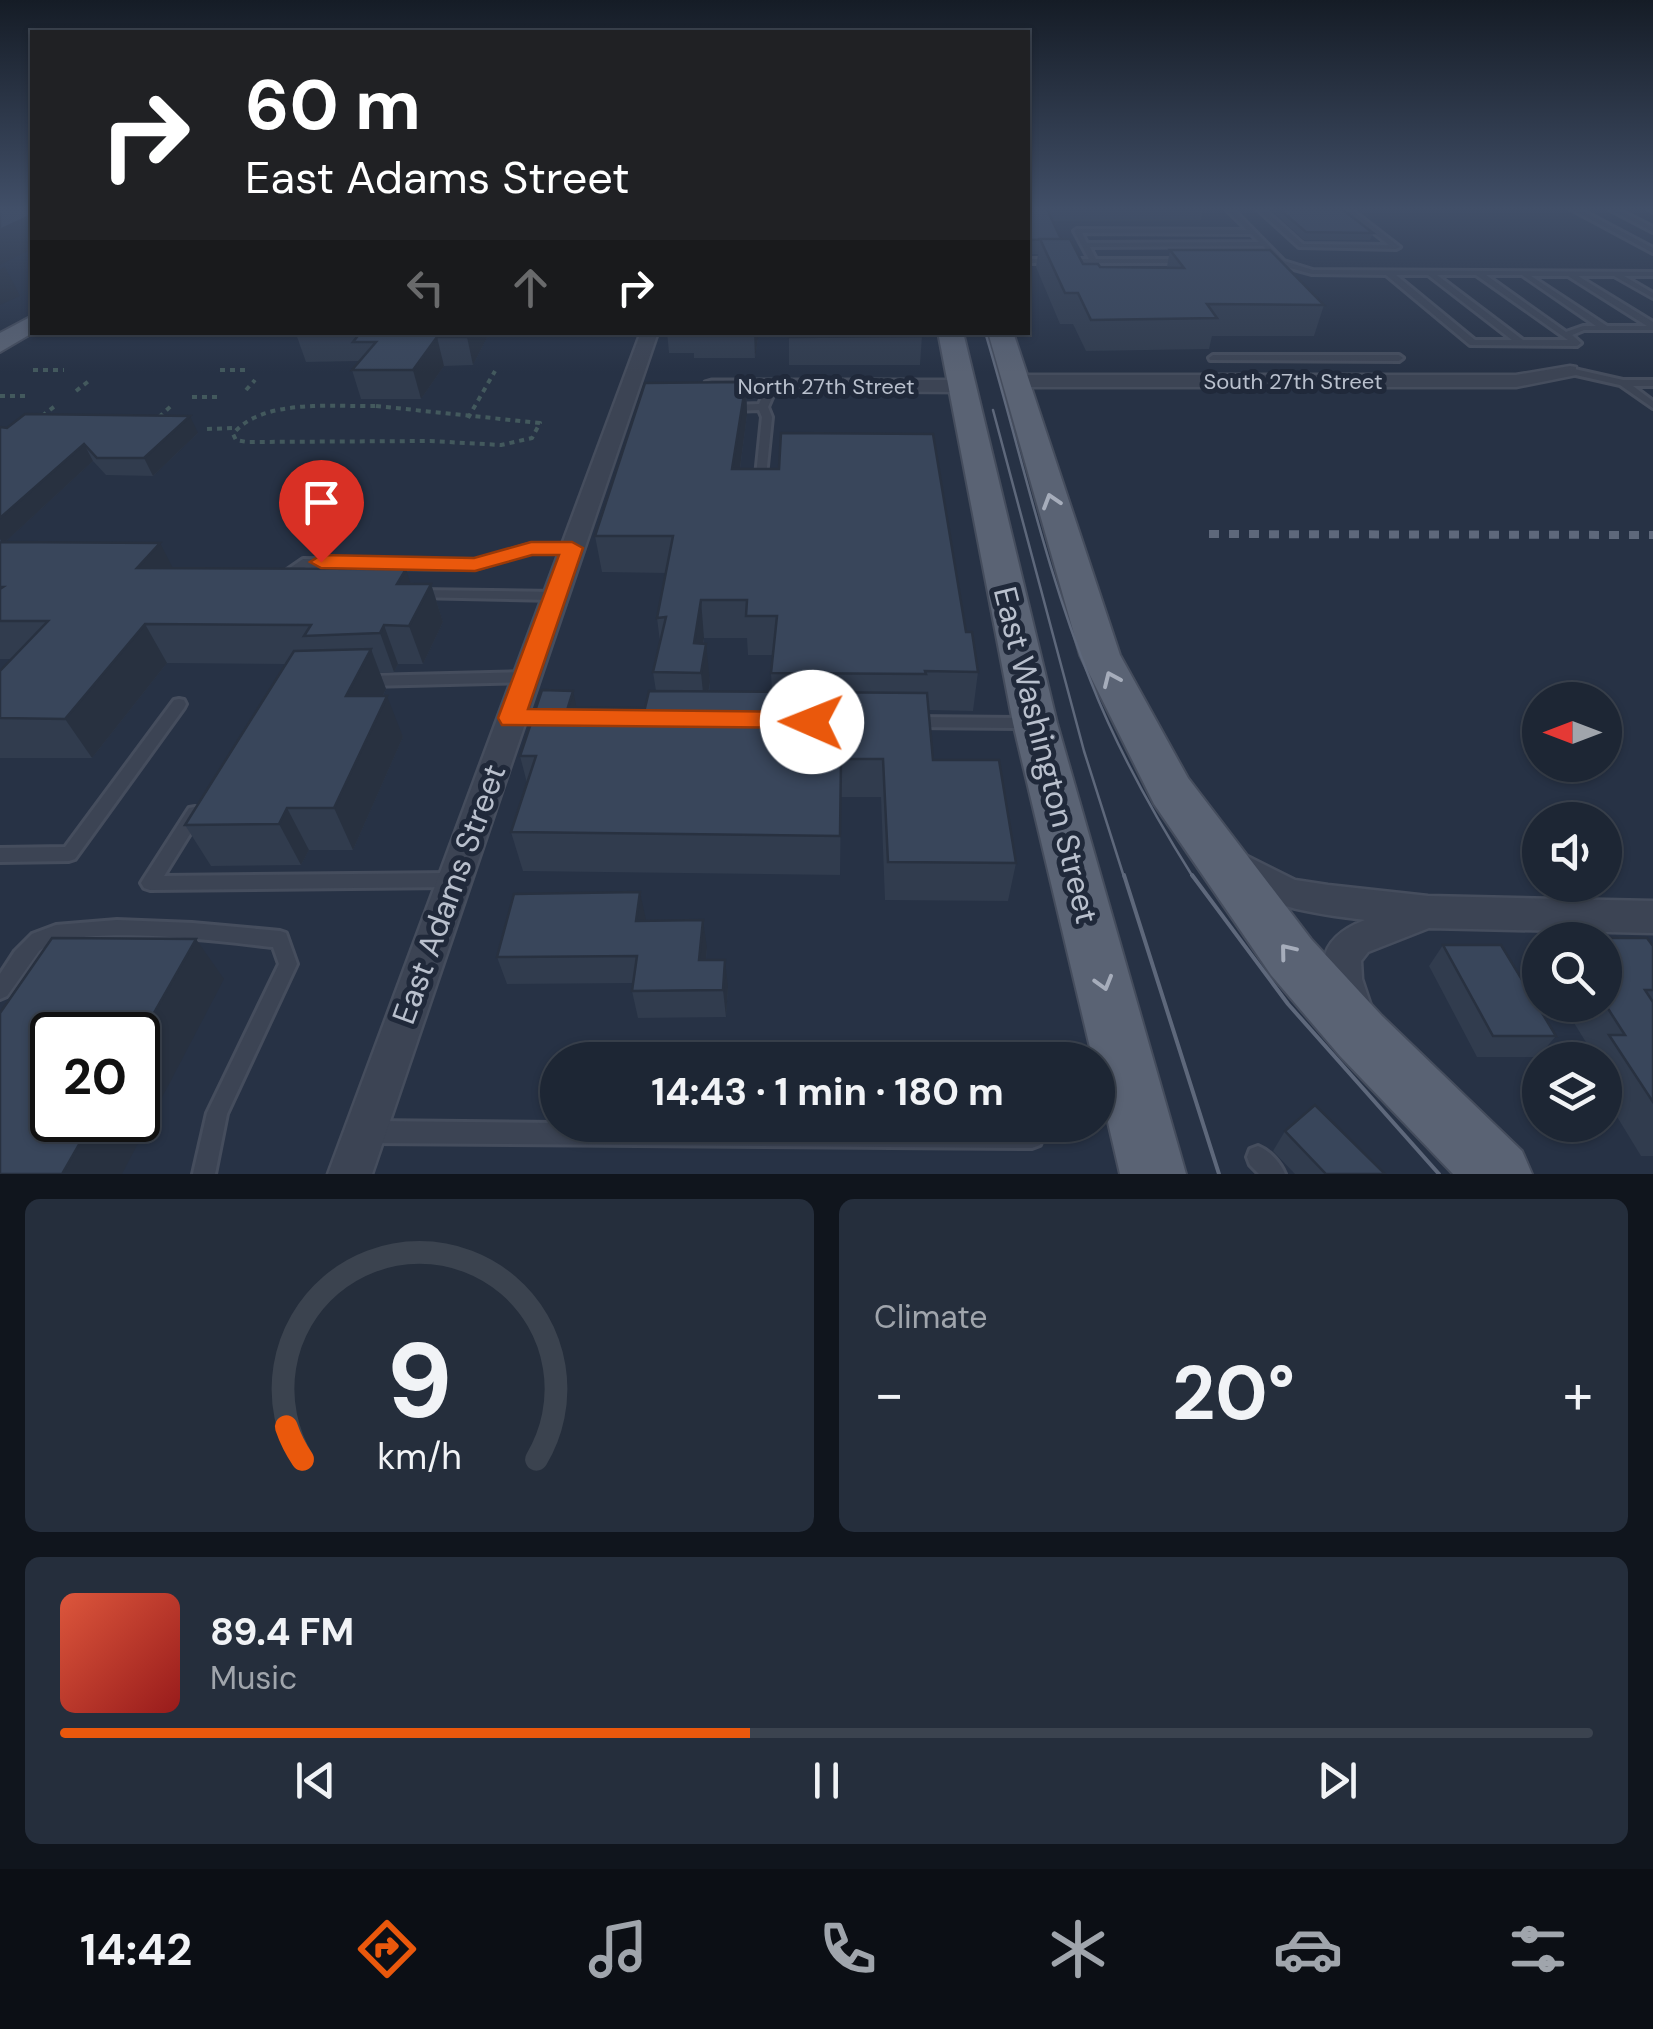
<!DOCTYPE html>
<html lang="en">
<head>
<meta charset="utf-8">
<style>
  body { margin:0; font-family:"DM Sans",sans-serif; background:#252e3c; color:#f1f3f6; height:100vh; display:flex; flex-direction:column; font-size:38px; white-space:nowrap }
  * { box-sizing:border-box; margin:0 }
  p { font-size:32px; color:#a0a5ac }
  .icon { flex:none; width:55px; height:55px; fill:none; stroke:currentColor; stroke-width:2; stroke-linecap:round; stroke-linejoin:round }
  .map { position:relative; height:1174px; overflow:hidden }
  .drawer { display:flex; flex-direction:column; gap:25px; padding:25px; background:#10151d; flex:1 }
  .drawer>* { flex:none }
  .hud { position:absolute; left:30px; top:30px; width:1000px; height:305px; border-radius:0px; box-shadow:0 2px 8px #0004,0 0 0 2px #3b434f; background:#202124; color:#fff; overflow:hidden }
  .needle { width:65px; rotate:270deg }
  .buttons { position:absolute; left:1522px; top:682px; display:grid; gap:20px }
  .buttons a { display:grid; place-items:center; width:100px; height:100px; border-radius:50%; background:#1d2634; box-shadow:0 2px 8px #0004,0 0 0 2px #3b434f; font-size:50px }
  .speed { position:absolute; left:30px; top:1012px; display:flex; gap:20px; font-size:50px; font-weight:700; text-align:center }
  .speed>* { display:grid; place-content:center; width:130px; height:130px; border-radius:50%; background:#1d2634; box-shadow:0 2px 8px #0004,0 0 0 2px #3b434f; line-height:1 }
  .speed .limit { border:5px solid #111; border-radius:15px; background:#fff; color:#111 }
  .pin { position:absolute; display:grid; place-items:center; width:85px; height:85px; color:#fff; margin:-102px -42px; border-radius:50% 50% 50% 0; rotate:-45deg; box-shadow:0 0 10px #0007 }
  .pin .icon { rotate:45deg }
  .me { position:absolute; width:110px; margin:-55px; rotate:271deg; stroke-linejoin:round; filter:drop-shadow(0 0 8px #0008) }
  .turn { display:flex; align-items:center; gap:35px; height:210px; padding:0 50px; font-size:45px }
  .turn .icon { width:130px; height:130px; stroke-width:2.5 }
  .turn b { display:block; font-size:70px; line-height:85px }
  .lanes { display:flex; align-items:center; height:95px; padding:0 50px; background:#0003; justify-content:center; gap:50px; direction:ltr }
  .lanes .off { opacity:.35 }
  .big { font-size:75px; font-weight:700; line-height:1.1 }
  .drawer .card { flex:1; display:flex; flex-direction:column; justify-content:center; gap:15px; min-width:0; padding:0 35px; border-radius:15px; background:#252e3c }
  .drawer .dial { align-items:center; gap:0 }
  .dial svg { height:260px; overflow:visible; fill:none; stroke:#3b434f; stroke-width:7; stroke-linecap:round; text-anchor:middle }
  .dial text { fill:#f1f3f6; stroke:none }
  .song { display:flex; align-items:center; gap:30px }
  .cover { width:120px; height:120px; border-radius:15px; background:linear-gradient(135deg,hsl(10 70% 55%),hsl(0 70% 35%)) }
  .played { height:10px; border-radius:5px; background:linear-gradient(90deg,#ea580c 45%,#3b434f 45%) }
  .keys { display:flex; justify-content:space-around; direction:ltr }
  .heat { display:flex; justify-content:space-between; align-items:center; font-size:55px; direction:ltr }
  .drawer .tiles { flex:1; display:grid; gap:25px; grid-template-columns:1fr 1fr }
  .card:last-child { grid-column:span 2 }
  .trip { position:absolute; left:540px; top:1042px; width:575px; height:100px; border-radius:50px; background:#1d2634; box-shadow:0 2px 8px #0004,0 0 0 2px #3b434f; font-weight:700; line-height:100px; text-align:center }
  .menu { display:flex; height:160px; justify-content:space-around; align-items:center; background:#0c0f15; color:#a0a5ac }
  .menu .icon { width:70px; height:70px }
  .menu .selected { color:#ea580c }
  .menu b { font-size:45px; color:#f1f3f6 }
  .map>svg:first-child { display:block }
</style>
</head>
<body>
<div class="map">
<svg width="1653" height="1174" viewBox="0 0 1653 1174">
  <rect width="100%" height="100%" fill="#273245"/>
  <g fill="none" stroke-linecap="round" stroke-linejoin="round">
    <defs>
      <g id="lane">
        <path d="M 1226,209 L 1233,209 L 1284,261 L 1313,270 L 1653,272 L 1653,276 L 1624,276 L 1653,293 L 1653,298 L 1614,276 L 1578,276 L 1653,322 L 1653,330 L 1584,330 L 1572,335 L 1581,343 L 1577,346 L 1470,345 L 1386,275 L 1312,274 L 1272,263 L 1272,259 L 1276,259 L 1263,246 L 1090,247 L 1096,259 L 1185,259 L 1189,261 L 1185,263 L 1028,263 L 1028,259 L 1089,259 L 1074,231 L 1077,229 L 1247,230 ZM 1082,233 L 1251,234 L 1259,242 L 1087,243 ZM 1396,275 L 1428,275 L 1512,340 L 1475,340 ZM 1437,275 L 1476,275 L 1568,340 L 1523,340 ZM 1486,275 L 1522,275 L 1596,326 L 1583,326 L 1566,332 ZM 1531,276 L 1568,276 L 1647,326 L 1607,326 Z"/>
        <path d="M 1257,209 L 1264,209 L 1303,244 L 1389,245 L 1344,209 L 1351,209 L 1400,247 L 1396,249 L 1299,247 Z"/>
        <path d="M 1571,209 L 1579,209 L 1653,248 L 1653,253 Z"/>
        <path d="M 1609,209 L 1617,209 L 1653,227 L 1653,232 Z"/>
        <path d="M 1648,209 L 1653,209 L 1653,212 Z"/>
        <path d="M 1213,355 L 1399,355 L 1403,358 L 1399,361 L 1210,360 L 1209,358 Z"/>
        <path d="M 1570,368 L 1623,380 L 1653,380 L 1653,386 L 1633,386 L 1653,401 L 1653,408 L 1620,385 L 1567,373 L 1567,369 Z"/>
        <path d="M 772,383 L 777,386 L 768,407 L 772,417 L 766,476 L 761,479 L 756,476 L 762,417 L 759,410 L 734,411 L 729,408 L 734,405 L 759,404 L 767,386 Z"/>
        <path d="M 531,544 L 572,545 L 578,549 L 572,553 L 532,552 L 475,569 L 306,567 L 280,583 L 274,579 L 303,559 L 474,561 Z"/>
        <path d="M 418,590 L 555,592 L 561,596 L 555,600 L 414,597 L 412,594 Z"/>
        <path d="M 527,672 L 532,674 L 534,677 L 532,680 L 527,682 L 368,686 L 363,684 L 361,681 L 363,678 L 368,676 Z"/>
        <path d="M 179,699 L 184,700 L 186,704 L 184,708 L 75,859 L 69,861 L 0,862 L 0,848 L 65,847 L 174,700 Z"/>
        <path d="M 914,717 L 1029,718 L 1034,719 L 1036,723 L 1034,727 L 1029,728 L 914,727 L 909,726 L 907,722 L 909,718 Z"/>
        <path d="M 195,807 L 201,808 L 203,813 L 164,876 L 452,873 L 458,875 L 461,880 L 458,885 L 452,887 L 150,890 L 144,888 L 141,883 L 144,878 L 189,808 Z"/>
        <path d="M 117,920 L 192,923 L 280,931 L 286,933 L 297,964 L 227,1114 L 215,1174 L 193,1174 L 207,1113 L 279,964 L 273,947 C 225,942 74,921 39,951 L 7,996 L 0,999 L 0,974 L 15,951 L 32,934 L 56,925 Z"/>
        <path d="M 372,1121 L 558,1123 L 558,1125 L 1032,1126 L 1040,1129 L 1043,1137 L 1040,1145 L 1032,1148 L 372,1143 L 364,1140 L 361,1132 L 364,1124 Z"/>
        <path d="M 1258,1146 C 1270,1151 1280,1162 1285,1174 L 1259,1174 L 1250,1165 L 1247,1157 L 1250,1149 Z"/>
      </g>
      <g id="street">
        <path d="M 641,332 L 658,332 L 372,1174 L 328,1174 Z"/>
        <path d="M 1570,366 L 1576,367 L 1576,375 L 1516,387 L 1014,387 L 1005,381 L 1014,375 L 1516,375 Z"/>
        <path d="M 712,380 L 962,380 L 971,386 L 962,392 L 705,390 L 705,382 Z"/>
        <path d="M 1241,853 L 1295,880 L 1328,885 L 1428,896 L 1653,901 L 1653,933 L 1429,928 L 1368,952 L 1361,961 L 1362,979 L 1371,1006 L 1366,1019 L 1352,1024 L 1338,1019 C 1318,973 1312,940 1365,920 C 1326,915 1244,907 1224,867 L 1229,857 Z"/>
      </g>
      <g id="primary">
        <path d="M 32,316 L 34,332 L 0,352 L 0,333 Z"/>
        <path d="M 938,332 L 963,332 L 1057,723 L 1186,1174 L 1120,1174 L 1098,1079 L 1098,1060 L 1093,1060 L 1013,723 Z"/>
        <path d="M 988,332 L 1013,332 L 1120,655 L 1188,778 L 1311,939 L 1382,1016 L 1522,1151 L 1532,1174 L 1453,1174 L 1340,1056 L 1271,975 L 1154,804 L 1080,655 Z"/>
      </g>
    </defs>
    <use href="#lane" stroke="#454d5d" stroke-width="6"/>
    <use href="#street" stroke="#454d5d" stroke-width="5"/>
    <use href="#primary" stroke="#454d5d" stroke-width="4"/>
    <g stroke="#43595d" stroke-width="4" stroke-dasharray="5 5" stroke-linecap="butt">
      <path d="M 33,370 L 64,370"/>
      <path d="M 220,370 L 246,370"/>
      <path d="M 246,390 L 255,380"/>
      <path d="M 76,391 L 90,380"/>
      <path d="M 0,396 L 25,396"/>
      <path d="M 192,397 L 218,397"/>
      <path d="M 376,406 L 540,423 L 532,438 L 501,445 L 430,441 L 247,442 L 236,440 L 233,434 C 262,398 334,407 376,406 Z"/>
      <path d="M 42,416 L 55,406"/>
      <path d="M 159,417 L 171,406"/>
      <path d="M 468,418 L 495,371"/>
      <path d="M 207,429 L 234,428"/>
    </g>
    <use href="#lane" fill="#3c4454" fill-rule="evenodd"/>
    <use href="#street" fill="#3c4454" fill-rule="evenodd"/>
    <use href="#primary" fill="#5a6374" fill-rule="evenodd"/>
    <g stroke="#5e687b" stroke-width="2.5">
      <path d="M 985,332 C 1020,448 1045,569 1091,682 C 1118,751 1154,815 1193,877"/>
      <path d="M 993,410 L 1084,751 L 1124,877"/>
    </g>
    <g stroke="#5e687b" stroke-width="4">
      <path d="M 1124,875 L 1219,1174"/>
      <path d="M 1192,875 L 1288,1004 L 1439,1174"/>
    </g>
    <path stroke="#5e687b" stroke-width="8" stroke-dasharray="10 10" stroke-linecap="butt" d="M 1209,534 L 1653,535"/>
  </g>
  <g fill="#313c4e" fill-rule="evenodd">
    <path d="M 1028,209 L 1203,209 L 1201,220 L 1053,221 L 1061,239 L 1083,264 L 1100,267 L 1167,267 L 1170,250 L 1324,305 L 1314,336 L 1212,336 L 1209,349 L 1086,351 L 1073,324 L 1060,324 L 1036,267 L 1038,254 L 1028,254 Z"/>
    <path d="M 1270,209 L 1342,209 L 1373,233 L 1370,240 L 1304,240 Z"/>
    <path d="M 298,332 L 490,332 L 473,365 L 444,366 L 421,399 L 361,399 L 352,370 L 359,361 L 306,362 L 296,334 Z"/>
    <path d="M 667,332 L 759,332 L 755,358 L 694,358 L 694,353 L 669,353 Z"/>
    <path d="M 789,332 L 922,336 L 920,365 L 789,365 Z"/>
    <path d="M 746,382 L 747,415 L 740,469 L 966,632 L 978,672 L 973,711 L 929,710 L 933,760 L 1016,863 L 1008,901 L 885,900 L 881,797 L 841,797 L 840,875 L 523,871 L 511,832 L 527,783 L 520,756 L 577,707 L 645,708 L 656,691 L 653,672 L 660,642 L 657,618 L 666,573 L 602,572 L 595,536 ZM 704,638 L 747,638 L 748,655 L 773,655 L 771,673 L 772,692 L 709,692 L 710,682 L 704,643 Z"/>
    <path d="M 0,427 L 198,433 L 153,476 L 106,475 L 93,461 L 5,542 L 173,568 L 431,584 L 443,622 L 423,664 L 398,664 L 394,672 L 380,673 L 386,689 L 383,696 L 403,737 L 353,850 L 309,850 L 301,865 L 211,866 L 185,825 L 285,664 L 167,663 L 92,758 L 0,758 L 0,671 L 11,659 L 0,659 Z"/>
    <path d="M 645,921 L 707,948 L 706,960 L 728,987 L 726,1017 L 638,1018 L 632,991 L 633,983 L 507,984 L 497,957 Z"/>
    <path d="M 1561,938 L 1647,938 L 1653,946 L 1653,1156 L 1641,1156 L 1605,1097 L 1605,1060 L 1585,1060 L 1592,1052 L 1563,1005 L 1605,1005 L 1605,940 L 1559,940 Z"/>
    <path d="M 1443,945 L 1556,1036 L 1538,1057 L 1477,1057 L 1429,966 Z"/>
    <path d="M 1285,1131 L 1385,1174 L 1295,1174 L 1273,1151 Z"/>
  </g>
  <g fill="#283140">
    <path d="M 32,215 L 32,249 L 0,265 L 0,230 Z"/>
    <path d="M 5,267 L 20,296 L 0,305 L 0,269 Z"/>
    <path d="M 469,332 L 490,332 L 473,365 L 467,337 Z"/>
    <path d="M 754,332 L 759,332 L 755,358 Z"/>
    <path d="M 437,337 L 444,366 L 421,399 L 413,370 Z"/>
    <path d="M 746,382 L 747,415 L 735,505 L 732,469 Z"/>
    <path d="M 190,416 L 198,433 L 153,476 L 144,458 Z"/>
    <path d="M 84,444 L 93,461 L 3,544 L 0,539 L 0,518 Z"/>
    <path d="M 160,543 L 179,580 L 137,568 Z"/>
    <path d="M 406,569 L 418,607 L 397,584 Z"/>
    <path d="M 431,584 L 443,622 L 423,664 L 409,626 Z"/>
    <path d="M 701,600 L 704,638 L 699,673 L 694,643 Z"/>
    <path d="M 145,624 L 167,663 L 92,758 L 65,719 Z"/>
    <path d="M 384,625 L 398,664 L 394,672 L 380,633 Z"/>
    <path d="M 706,644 L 710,682 L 705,712 L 701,673 Z"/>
    <path d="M 371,649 L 386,689 L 363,737 L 346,696 Z"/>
    <path d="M 573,691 L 581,728 L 568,707 Z"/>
    <path d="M 387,696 L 403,737 L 353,850 L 334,808 Z"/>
    <path d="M 287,808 L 309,850 L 301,865 L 279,824 Z"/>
    <path d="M 640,892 L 646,920 L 641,948 L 636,921 Z"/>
    <path d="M 703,920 L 707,948 L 703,987 L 699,960 Z"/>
    <path d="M 196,939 L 224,979 L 122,1174 L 62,1174 L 93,1120 L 138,1120 L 138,1041 Z"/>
    <path d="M 725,960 L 728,987 L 726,1017 L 723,990 Z"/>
  </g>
  <g fill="#39465b" stroke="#283140" stroke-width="2.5">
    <path d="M 0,209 L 32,209 L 32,215 L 0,230 Z"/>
    <path d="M 1028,209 L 1047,209 L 1061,239 L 1028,240 Z"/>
    <path d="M 1279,209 L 1342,209 L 1373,233 L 1306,232 Z"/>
    <path d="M 1040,239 L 1070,239 L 1083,264 L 1098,264 L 1100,267 L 1184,268 L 1170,250 L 1270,250 L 1324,305 L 1207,304 L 1217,318 L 1091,320 L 1078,293 L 1065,293 Z"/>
    <path d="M 298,332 L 469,332 L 467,337 L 437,337 L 413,370 L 352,370 L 376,342 L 353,342 L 360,333 L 296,334 Z"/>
    <path d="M 789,332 L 921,332 L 922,336 L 789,337 Z"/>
    <path d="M 746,382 L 732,469 L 779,469 L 781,433 L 933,434 L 966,632 L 972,632 L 978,672 L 925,671 L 926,674 L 771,673 L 777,616 L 746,616 L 747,600 L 701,600 L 694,643 L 706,644 L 701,673 L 653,672 L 666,617 L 657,618 L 673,536 L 595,536 L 645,383 Z"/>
    <path d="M 25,414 L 190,416 L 144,458 L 97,458 L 84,444 L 0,518 L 0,427 L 7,428 Z"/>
    <path d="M 2,542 L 160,543 L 137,568 L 406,569 L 397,584 L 431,584 L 409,626 L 384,625 L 380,633 L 304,636 L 311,625 L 145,624 L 65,719 L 0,718 L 0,671 L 48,621 L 0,621 L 0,589 L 3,587 L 0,587 L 0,543 Z"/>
    <path d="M 371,649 L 346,696 L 387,696 L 334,808 L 287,808 L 279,824 L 185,825 L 294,651 Z"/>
    <path d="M 542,690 L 573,691 L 568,707 L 645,708 L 649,691 L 927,693 L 933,760 L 999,760 L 1016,863 L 888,862 L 883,759 L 841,759 L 840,836 L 511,832 L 536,756 L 520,756 Z"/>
    <path d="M 640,892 L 636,921 L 703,920 L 699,960 L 725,960 L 723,990 L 632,991 L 637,956 L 497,957 L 514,894 Z"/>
    <path d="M 52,938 L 196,939 L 138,1041 L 138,1035 L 52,1035 L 52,1120 L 93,1120 L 62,1174 L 0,1174 L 0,1013 Z"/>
    <path d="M 1561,938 L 1647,938 L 1653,946 L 1653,990 L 1645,990 L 1653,1002 L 1653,1102 L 1609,1035 L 1625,1035 L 1605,1004 L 1605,940 L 1563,940 Z"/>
    <path d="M 1443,945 L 1501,945 L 1556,1036 L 1493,1036 Z"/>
    <path d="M 1315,1105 L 1385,1174 L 1326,1174 L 1285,1131 Z"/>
  </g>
  <defs><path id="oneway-chevron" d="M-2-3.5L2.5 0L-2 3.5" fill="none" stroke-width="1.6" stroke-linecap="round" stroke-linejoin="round" transform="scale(2.5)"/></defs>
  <g stroke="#a6adbb">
    <use href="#oneway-chevron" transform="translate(1051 501) rotate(-107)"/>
    <use href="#oneway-chevron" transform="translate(1111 679) rotate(-114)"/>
    <use href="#oneway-chevron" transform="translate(1287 951) rotate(-129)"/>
    <use href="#oneway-chevron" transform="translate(1104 983) rotate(74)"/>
  </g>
  <linearGradient id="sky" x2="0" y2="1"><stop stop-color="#151c26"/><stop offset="0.56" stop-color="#414f68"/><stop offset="1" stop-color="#414f68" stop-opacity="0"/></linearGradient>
  <rect width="1653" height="373" fill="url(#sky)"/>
  <path fill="#ea580c" stroke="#983908" stroke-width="2.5" d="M 531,542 L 572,542 L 583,548 L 528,709 L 812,712 L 821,715 L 825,722 L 821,728 L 502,725 L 498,718 L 559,555 L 532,555 L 475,571 L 321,568 L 310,562 L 321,555 L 474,558 Z"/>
  <g text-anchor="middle" stroke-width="10" stroke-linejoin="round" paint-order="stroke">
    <g font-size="22" fill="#b9c0cd" stroke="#20293a">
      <text x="1293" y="389">South 27th Street</text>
      <text x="826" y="394">North 27th Street</text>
    </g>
    <g font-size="32" fill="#b9c0cd" stroke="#20293a">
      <text transform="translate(1046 755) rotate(76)" y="11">East Washington Street</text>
      <text transform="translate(449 894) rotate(-70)" y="11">East Adams Street</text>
    </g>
  </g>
</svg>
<div class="buttons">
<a><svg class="needle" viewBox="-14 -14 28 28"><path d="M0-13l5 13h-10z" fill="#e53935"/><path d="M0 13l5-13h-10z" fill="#a0a5ac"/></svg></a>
<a><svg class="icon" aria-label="sound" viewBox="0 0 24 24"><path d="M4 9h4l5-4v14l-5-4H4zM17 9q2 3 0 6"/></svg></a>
<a><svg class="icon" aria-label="search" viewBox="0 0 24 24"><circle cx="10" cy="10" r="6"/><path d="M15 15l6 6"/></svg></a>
<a><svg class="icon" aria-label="layers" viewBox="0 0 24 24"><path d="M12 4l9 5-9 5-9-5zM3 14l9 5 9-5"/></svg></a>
</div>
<div class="speed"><div class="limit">20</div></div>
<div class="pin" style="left:321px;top:562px;background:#d93025"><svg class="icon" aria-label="arrive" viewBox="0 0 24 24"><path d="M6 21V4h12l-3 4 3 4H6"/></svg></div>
<svg class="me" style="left:812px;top:722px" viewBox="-20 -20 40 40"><circle r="19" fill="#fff"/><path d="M0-13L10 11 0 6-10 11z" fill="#ea580c"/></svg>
<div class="trip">14:43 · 1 min · 180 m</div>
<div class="hud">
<div class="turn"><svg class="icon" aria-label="right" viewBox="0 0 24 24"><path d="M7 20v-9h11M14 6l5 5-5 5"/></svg><div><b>60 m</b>East Adams Street</div></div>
<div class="lanes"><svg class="icon off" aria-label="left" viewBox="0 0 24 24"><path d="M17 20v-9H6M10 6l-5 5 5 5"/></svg><svg class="icon off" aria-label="ahead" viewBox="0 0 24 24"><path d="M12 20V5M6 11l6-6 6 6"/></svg><svg class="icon" aria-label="right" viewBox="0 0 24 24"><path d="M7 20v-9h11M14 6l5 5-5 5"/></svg></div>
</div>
</div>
<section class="drawer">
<div class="tiles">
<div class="card dial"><svg viewBox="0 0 100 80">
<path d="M14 69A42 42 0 1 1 86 69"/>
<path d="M14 69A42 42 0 0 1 9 59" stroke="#ea580c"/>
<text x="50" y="56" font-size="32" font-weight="700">9</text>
<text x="50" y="72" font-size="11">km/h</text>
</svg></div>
<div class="card"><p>Climate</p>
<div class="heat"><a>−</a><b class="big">20°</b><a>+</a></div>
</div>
<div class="card">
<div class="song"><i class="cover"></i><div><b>89.4 FM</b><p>Music</p></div></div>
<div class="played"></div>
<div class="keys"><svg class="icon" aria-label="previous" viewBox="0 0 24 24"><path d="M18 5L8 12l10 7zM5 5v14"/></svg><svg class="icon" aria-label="pause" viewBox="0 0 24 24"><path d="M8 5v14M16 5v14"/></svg><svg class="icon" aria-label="next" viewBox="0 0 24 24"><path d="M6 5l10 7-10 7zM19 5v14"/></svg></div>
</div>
</div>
</section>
<nav class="menu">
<b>14:42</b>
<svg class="icon selected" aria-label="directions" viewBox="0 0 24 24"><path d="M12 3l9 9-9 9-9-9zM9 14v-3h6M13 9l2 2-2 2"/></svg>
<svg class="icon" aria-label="music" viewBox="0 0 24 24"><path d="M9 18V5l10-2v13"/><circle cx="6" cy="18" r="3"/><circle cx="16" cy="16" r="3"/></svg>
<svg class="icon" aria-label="phone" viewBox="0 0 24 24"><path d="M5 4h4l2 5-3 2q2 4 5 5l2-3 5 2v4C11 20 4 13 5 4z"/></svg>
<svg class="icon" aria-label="climate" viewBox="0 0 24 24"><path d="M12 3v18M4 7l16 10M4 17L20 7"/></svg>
<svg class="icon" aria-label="car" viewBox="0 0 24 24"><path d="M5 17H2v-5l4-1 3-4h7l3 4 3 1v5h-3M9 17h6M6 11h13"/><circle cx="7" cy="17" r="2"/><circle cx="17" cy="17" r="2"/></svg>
<svg class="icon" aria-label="filters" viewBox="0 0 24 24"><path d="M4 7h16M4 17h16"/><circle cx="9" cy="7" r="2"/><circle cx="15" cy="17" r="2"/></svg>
</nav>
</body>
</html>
